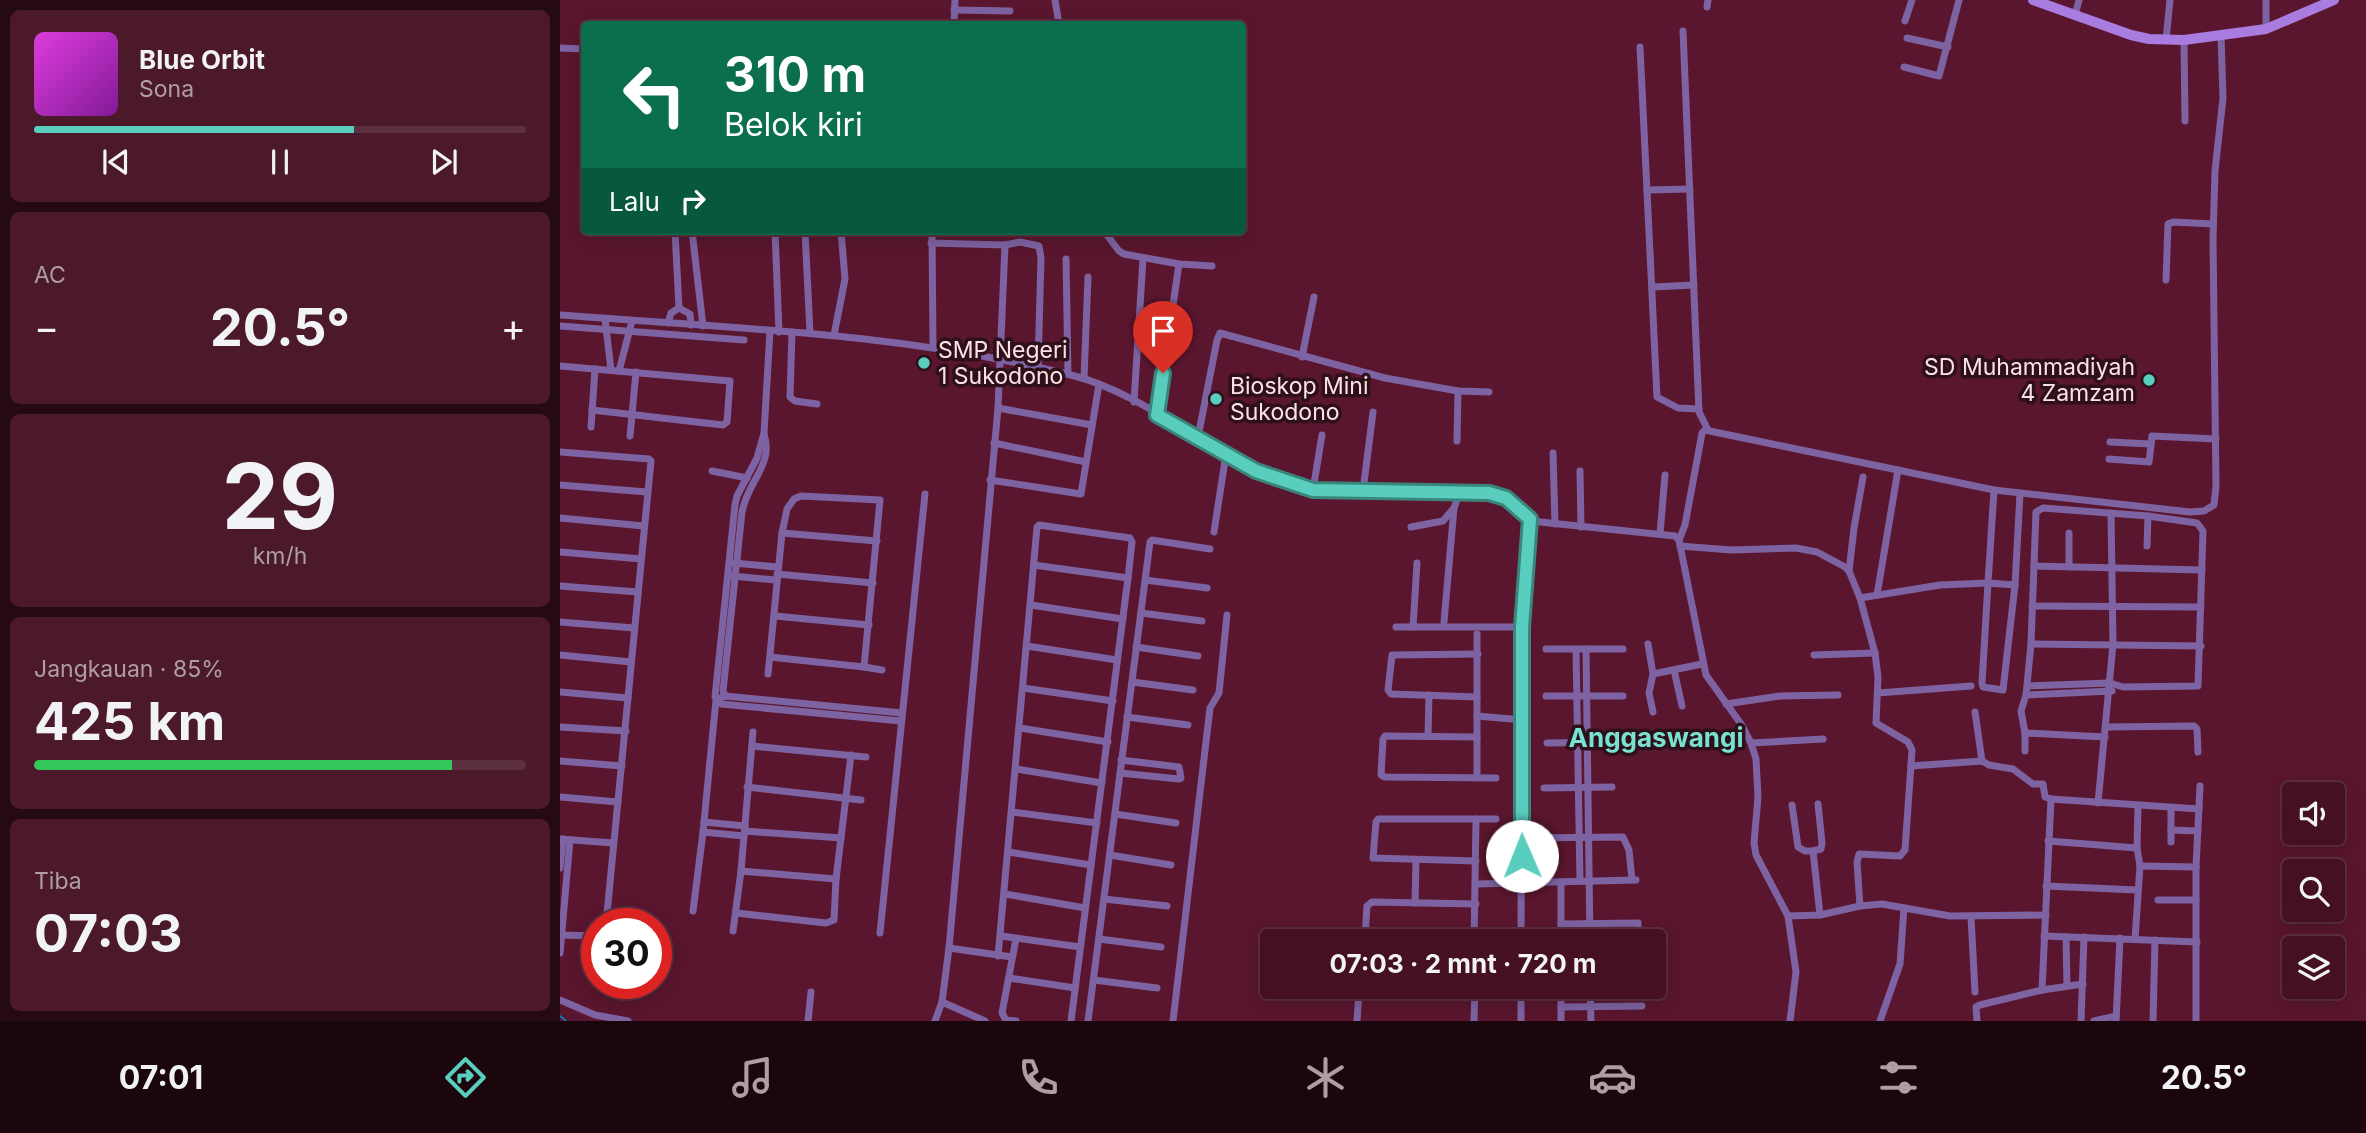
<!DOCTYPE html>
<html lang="id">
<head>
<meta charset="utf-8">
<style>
  body { margin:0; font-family:Inter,sans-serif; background:#4b192a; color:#f1f3f6; height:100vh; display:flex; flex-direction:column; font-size:26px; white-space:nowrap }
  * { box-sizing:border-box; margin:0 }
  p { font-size:23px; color:#af9da5 }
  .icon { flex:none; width:38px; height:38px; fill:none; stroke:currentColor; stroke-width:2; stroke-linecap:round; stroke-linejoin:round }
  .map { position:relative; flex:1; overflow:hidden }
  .side { display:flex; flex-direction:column; gap:10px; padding:10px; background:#250913; width:560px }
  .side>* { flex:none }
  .hud { position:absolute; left:21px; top:21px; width:665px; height:214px; border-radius:7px; box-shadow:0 4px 18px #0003,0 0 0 2px #5c3040; background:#0b6e4f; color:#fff; overflow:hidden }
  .controls { position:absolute; left:1722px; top:782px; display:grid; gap:14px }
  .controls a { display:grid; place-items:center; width:63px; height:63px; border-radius:7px; background:#441022; box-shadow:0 4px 18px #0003,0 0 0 2px #5c3040; font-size:35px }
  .speed { position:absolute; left:21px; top:908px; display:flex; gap:14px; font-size:35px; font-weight:700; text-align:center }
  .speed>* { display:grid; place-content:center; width:91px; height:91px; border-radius:50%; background:#441022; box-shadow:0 4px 18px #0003,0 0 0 2px #5c3040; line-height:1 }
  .speed .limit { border:10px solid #d22; background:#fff; color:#111 }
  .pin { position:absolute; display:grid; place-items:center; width:60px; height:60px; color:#fff; margin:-72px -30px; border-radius:50% 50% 50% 0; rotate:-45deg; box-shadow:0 0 7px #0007 }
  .pin .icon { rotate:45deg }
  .me { position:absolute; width:77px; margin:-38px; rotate:359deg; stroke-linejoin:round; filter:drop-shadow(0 0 5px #0008) }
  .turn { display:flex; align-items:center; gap:24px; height:147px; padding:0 28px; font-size:32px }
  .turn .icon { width:91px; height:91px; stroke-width:2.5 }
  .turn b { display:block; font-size:49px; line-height:60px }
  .then { display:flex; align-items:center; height:66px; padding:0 28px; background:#0003; gap:14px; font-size:26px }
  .big { font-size:52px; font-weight:700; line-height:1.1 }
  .side .tile { flex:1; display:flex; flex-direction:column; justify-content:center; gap:10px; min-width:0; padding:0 24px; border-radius:10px; background:#4b192a }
  .side .dial { align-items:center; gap:0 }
  .dial b { font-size:91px; line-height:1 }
  .song { display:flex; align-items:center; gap:21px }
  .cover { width:84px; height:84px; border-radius:10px; background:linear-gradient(135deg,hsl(300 70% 55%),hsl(290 70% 35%)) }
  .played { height:7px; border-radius:4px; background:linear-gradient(90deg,#59cebe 65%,#5c3040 65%) }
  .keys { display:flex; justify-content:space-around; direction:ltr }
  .heat { display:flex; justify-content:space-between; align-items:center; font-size:38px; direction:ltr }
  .charge { height:10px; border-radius:5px; background:linear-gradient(90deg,#34c759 85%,#5c3040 0) }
  .trip { position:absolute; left:700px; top:929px; width:406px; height:70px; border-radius:7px; background:#441022; box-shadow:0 4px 18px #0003,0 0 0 2px #5c3040; font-weight:700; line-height:70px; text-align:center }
  .tab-bar { display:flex; height:112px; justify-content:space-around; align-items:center; background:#1b060e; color:#af9da5 }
  .tab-bar .icon { width:49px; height:49px }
  .tab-bar .on { color:#59cebe }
  .tab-bar b { font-size:32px; color:#f1f3f6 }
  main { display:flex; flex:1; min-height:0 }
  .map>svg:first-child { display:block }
</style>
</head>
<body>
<main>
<section class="side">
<div class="tile">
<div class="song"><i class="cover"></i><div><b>Blue Orbit</b><p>Sona</p></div></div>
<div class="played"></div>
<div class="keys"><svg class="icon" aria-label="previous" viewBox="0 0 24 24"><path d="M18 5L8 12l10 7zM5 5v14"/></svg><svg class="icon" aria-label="pause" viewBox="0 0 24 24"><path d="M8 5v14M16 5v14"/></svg><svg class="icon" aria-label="next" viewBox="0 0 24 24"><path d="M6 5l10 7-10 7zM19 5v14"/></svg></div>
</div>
<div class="tile"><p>AC</p>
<div class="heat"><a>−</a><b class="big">20.5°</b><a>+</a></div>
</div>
<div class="tile dial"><b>29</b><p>km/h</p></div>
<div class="tile"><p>Jangkauan · 85%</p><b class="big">425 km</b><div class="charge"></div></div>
<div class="tile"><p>Tiba</p><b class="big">07:03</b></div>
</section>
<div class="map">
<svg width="1806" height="1021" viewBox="0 0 1806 1021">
  <rect width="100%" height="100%" fill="#5a162e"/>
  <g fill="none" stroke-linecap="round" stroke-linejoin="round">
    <path stroke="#1077b5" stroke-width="2" d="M 0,1016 L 6,1021"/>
    <g stroke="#7e63a2" stroke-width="7">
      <path d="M 495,0 L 499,24"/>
      <path d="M 1147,7 L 1148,0"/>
      <path d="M 394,10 L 450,11"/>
      <path d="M 1515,15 L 1519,0"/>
      <path d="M 1345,21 L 1352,0"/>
      <path d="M 394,24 L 395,0"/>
      <path d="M 1706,29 L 1706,0"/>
      <path d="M 1123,31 L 1139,412 L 1148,430"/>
      <path d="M 1347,38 L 1388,47"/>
      <path d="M 1606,40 L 1610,0"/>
      <path d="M 1624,40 L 1625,121"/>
      <path d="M 1080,47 L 1097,397 L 1118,408 L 1139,409"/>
      <path d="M 0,48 L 24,49"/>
      <path d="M 1344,67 L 1379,76 L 1399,0"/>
      <path d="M 1087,190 L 1130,189"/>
      <path d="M 132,231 L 143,326"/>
      <path d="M 215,231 L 219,332"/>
      <path d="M 245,231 L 250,333"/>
      <path d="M 372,231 L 373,346"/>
      <path d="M 544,231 L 559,251 L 564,254 L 619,264 L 652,266"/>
      <path d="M 371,243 L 445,245 L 460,242 L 479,246 L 481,258 L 478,367"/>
      <path d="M 506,259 L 508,374"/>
      <path d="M 1606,280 L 1608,224 L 1613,222 L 1653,224"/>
      <path d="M 1092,287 L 1134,285"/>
      <path d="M 119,308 L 130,314 L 131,325"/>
      <path d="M 0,315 C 171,328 343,333 511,375 C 587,394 653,457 728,484 C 754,493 780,491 807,491 C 847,492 888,490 929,493 C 951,498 960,517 980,522 L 1115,536 L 1119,540 L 1146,675 L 1181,724 L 1191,743 L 1196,759 L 1198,797 L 1194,843 L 1196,855 L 1228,916 L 1236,972 L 1230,1021"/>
      <path d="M 45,319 L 51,370"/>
      <path d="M 108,323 L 111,313 L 119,308 L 115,231"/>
      <path d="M 0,326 L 184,340"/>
      <path d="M 210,331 L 204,433 L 197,458 L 177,496 L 175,505 L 155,697 L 161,704 L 341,721"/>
      <path d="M 232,332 L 230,397 L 235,401 L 257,404"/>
      <path d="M 274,335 L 285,279 L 281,231"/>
      <path d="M 742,357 L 754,297"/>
      <path d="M 0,366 L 170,381 L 167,422 L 163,425 L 32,410"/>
      <path d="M 59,371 L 72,321"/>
      <path d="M 524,378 L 528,277"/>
      <path d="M 574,402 L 583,259"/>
      <path d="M 438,408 L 532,425"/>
      <path d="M 597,415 L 619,264"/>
      <path d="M 31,427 L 35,369"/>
      <path d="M 70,436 L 76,372"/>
      <path d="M 638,437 L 657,340 L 660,333 L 825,378 L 898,391 L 929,392"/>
      <path d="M 897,441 L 898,391"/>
      <path d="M 1550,442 L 1591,444"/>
      <path d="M 434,443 L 526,462"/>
      <path d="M 0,452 L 89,459 L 91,461 L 46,924"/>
      <path d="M 993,453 L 995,524"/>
      <path d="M 1549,459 L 1589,462 L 1592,436 L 1656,439"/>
      <path d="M 152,471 L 187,478"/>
      <path d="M 1020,471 L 1021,527"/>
      <path d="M 430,480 L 521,494 L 539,384"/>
      <path d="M 0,485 L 87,492"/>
      <path d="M 753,490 L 762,435"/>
      <path d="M 803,491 L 813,412"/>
      <path d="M 0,518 L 84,526"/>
      <path d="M 851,527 L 883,521 L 893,509"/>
      <path d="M 654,532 L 666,454"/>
      <path d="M 222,533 L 317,541"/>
      <path d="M 1509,533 L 1509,567"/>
      <path d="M 1100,534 L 1105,475"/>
      <path d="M 1119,540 L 1125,525 L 1142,433 L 1145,430 L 1434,490 L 1630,512 L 1644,511 L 1654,505 L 1656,486 L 1653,239 L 1655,171 L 1663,98 L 1661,36"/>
      <path d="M 1120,546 L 1171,550 L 1236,548 L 1257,552 L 1285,567 L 1289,571 L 1300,598 L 1315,653 L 1318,677 L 1316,723 L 1348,742 L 1352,750 L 1345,850 L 1340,856 L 1299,854 L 1297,862 L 1300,906"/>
      <path d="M 1587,546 L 1588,516"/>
      <path d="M 0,552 L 81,559"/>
      <path d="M 173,563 L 217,567"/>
      <path d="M 474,565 L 568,578"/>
      <path d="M 1474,566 L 1642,570"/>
      <path d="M 1289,571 L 1294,528 L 1303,477"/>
      <path d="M 217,574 L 313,583"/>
      <path d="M 172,576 L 216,580"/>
      <path d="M 585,580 L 647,588"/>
      <path d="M 1428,583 L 1455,585 L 1443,690 L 1423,687 L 1422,683 Z"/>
      <path d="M 1455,585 L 1460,494"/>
      <path d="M 0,586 L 78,592"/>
      <path d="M 1317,595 L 1338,470"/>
      <path d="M 1300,598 L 1380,585 L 1428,583 L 1434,490"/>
      <path d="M 471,605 L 563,619"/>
      <path d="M 1472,606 L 1641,607"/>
      <path d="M 581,613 L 642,621"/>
      <path d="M 215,616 L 309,625"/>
      <path d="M 0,622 L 74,628"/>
      <path d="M 884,622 L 894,508 L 900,492"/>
      <path d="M 836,627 L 962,627"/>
      <path d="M 853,627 L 857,563"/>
      <path d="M 1088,644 L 1093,674 L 1089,693 L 1093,712"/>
      <path d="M 1471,644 L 1641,646"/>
      <path d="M 467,646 L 557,660"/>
      <path d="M 576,647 L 638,656"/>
      <path d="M 986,649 L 1063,649"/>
      <path d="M 1016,649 L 1020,881"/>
      <path d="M 1026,649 L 1030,942"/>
      <path d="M 0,655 L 71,662"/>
      <path d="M 1254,655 L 1315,653"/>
      <path d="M 304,667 L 322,670"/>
      <path d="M 1114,670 L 1122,706"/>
      <path d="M 208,674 L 222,533 L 227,509 L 234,499 L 241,496 L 320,500 L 304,667 L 210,657"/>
      <path d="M 1093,674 L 1142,664"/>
      <path d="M 572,682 L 633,690"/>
      <path d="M 463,688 L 553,701"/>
      <path d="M 0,692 L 68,698"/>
      <path d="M 1318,693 L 1411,686"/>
      <path d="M 1466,695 L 1552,691"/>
      <path d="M 165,696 L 163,691 L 182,512 C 188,480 214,465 204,434"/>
      <path d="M 986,696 L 1063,696"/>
      <path d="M 917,697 L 831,694 L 828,690 L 832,655 L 918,654"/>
      <path d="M 1166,704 L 1220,696 L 1278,695"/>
      <path d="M 1415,712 L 1422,761"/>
      <path d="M 917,716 L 963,720"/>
      <path d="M 567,717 L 628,725"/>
      <path d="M 0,727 L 66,731"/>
      <path d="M 1546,727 L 1634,726 L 1637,729 L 1638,752"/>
      <path d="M 460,728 L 548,742"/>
      <path d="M 1465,733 L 1545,737"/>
      <path d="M 868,736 L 869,695"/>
      <path d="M 917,737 L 825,736 L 823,739 L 821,775 L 825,777 L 936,778"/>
      <path d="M 987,743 L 1061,742"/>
      <path d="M 1191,743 L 1263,739"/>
      <path d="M 192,746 L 306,757"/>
      <path d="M 1465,751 L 1465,733 L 1461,711 L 1466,695 L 1471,644 L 1476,512 L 1483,508 L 1588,516 L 1637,523 L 1643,531 L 1638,686 L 1563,687 L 1550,683 L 1467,686"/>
      <path d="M 0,761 L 62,766"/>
      <path d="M 1351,766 L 1422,761 L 1429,765 L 1453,769 L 1473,784 L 1483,784 L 1485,797 L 1491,799"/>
      <path d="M 456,769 L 542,783"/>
      <path d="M 560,773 L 619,779 L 621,778 L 619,767 L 561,760"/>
      <path d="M 917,778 L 917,634"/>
      <path d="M 187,787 L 301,800"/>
      <path d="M 984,788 L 1052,787"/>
      <path d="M 0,797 L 58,802"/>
      <path d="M 1538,803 L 1553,644 L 1551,513"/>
      <path d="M 1232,805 L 1238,847 L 1245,851 L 1253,851 L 1260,915"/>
      <path d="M 452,812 L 537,823"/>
      <path d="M 555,814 L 616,823"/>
      <path d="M 144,822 L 185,826"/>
      <path d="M 1611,830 L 1638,831"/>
      <path d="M 185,831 L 281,838"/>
      <path d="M 143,832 L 184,836"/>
      <path d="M 962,838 L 1063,837 L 1069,850 L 1072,880"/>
      <path d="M 0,839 L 53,843"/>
      <path d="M 1488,841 L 1577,848"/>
      <path d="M 1611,842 L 1611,808"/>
      <path d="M 1253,851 L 1261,849 L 1262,843 L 1258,804"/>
      <path d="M 448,852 L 531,865"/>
      <path d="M 550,855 L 611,865"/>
      <path d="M 916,861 L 813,858 L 816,822 L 818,819 L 936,819"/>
      <path d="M 1580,866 L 1636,867"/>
      <path d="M 0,868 L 3,839"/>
      <path d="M 181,871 L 276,879"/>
      <path d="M 916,884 L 1076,880"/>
      <path d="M 1486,886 L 1577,890"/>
      <path d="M 445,894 L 525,908"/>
      <path d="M 544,899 L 607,906"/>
      <path d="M 1598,900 L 1636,900"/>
      <path d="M 855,903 L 856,860"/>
      <path d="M 133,911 L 143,832 L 156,700 L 165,696 L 342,713"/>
      <path d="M 176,913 L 266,923 L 274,920 L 276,879 L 291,755"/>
      <path d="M 1228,916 L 1260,915 L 1300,906 L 1322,904 L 1390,916 L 1486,915"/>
      <path d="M 1411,917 L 1415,992"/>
      <path d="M 1001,924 L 1078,923 L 1078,942"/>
      <path d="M 173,931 L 181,871 L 193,732"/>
      <path d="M 320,933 L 365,494"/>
      <path d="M 0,935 L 37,936"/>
      <path d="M 441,936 L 520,947"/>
      <path d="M 1484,936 L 1637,942"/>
      <path d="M 1506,937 L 1507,986"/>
      <path d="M 539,939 L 601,947"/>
      <path d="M 1575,939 L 1580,866 L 1577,848 L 1578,806"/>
      <path d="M 807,942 L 805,937 L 807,906 L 812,902 L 916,904"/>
      <path d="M 914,942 L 916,819"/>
      <path d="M 961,942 L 962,627 L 970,519"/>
      <path d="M 1001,942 L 1001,882"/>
      <path d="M 389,948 L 452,957"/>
      <path d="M 0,953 L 10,840"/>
      <path d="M 438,956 L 477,527 L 479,525 L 570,538 L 572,542 L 568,578 L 511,1021"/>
      <path d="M 449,978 L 515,988"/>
      <path d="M 534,980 L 597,988"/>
      <path d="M 924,987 L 930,987"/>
      <path d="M 1030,987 L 1031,1021"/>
      <path d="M 1482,990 L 1491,799 L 1639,809"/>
      <path d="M 0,1000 L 35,1015 L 68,1021"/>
      <path d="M 382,1002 L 425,1021"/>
      <path d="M 1001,1007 L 1082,1006"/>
      <path d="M 248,1021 L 251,992"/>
      <path d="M 375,1021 L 382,1002 L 389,948 L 438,408 L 445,245"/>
      <path d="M 456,1021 L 446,1020 L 442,1013 L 456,939"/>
      <path d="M 528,1021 L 590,542 L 592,540 L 650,549"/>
      <path d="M 613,1021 L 650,708 L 659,693 L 667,615"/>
      <path d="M 797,1021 L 799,991 L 802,987"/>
      <path d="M 914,1021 L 915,987"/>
      <path d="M 961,1021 L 961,987"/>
      <path d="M 1001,1021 L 1001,987"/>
      <path d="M 1320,1021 L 1340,964 L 1344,908"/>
      <path d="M 1417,1021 L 1416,1007 L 1420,1005 L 1482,990 L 1523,984"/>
      <path d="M 1521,1021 L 1524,937"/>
      <path d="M 1534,1021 L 1556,1016"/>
      <path d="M 1556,1021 L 1560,938"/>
      <path d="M 1593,1021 L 1595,940"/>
      <path d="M 1636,1021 L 1636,867 L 1640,786"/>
    </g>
    <path stroke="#a97ce0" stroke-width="10" d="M 1473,0 L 1571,35 L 1589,39 L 1624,40 L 1706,29 L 1774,0"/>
  </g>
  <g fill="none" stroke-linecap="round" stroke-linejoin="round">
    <defs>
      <path id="route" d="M 603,373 L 597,415 L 696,471 L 753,490 L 929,493 L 946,498 L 970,519 L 962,627 L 962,856"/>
    </defs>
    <use href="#route" stroke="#3a867c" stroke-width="18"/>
    <use href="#route" stroke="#59cebe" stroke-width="12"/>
  </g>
  <g fill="#59cebe" stroke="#2d1019" stroke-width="2.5">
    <circle cx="364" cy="363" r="7"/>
    <circle cx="1589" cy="380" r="7"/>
    <circle cx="656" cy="399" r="7"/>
  </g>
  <g text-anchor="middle" stroke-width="7" stroke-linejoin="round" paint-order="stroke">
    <g font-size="23" fill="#fbe1e6" stroke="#2d1019" text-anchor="start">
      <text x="378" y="358">SMP Negeri<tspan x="378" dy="26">1 Sukodono</tspan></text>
      <text x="1575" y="375" text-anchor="end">SD Muhammadiyah<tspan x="1575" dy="26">4 Zamzam</tspan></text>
      <text x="670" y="394">Bioskop Mini<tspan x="670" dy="26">Sukodono</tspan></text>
    </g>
    <g font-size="26" font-weight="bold" fill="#79e1d1" stroke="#2d1019">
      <text x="1096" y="747">Anggaswangi</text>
    </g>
  </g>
</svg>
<div class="controls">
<a><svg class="icon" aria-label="sound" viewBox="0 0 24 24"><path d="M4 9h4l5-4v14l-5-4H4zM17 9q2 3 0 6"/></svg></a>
<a><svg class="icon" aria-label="search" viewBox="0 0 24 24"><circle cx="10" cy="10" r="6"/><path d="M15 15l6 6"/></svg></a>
<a><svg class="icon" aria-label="layers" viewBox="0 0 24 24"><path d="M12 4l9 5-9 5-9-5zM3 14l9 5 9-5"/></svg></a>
</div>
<div class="speed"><div class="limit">30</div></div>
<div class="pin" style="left:603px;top:373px;background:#d93025"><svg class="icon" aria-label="arrive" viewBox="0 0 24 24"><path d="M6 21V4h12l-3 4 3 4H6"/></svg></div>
<svg class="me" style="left:962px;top:856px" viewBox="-20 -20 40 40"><circle r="19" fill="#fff"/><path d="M0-13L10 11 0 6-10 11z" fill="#59cebe"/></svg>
<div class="trip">07:03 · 2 mnt · 720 m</div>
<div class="hud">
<div class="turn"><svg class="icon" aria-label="left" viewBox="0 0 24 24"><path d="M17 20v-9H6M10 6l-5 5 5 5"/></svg><div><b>310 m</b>Belok kiri</div></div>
<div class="then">Lalu<svg class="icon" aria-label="right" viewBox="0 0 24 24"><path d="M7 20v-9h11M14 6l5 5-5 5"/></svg></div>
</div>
</div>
</main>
<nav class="tab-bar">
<b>07:01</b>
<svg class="icon on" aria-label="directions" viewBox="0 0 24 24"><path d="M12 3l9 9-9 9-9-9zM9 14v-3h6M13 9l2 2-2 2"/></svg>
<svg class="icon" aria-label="music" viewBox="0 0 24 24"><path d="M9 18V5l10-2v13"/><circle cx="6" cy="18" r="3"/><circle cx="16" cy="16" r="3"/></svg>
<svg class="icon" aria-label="phone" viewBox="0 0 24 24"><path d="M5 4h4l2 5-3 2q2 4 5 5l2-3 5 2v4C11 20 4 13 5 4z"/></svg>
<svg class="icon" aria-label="climate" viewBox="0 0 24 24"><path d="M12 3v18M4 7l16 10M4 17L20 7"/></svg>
<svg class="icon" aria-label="car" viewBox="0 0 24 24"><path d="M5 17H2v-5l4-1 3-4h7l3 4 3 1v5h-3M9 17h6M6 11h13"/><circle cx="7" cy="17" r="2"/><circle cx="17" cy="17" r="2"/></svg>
<svg class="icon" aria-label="filters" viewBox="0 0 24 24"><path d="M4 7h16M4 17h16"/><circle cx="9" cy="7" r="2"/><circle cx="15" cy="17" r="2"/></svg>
<b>20.5°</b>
</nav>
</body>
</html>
